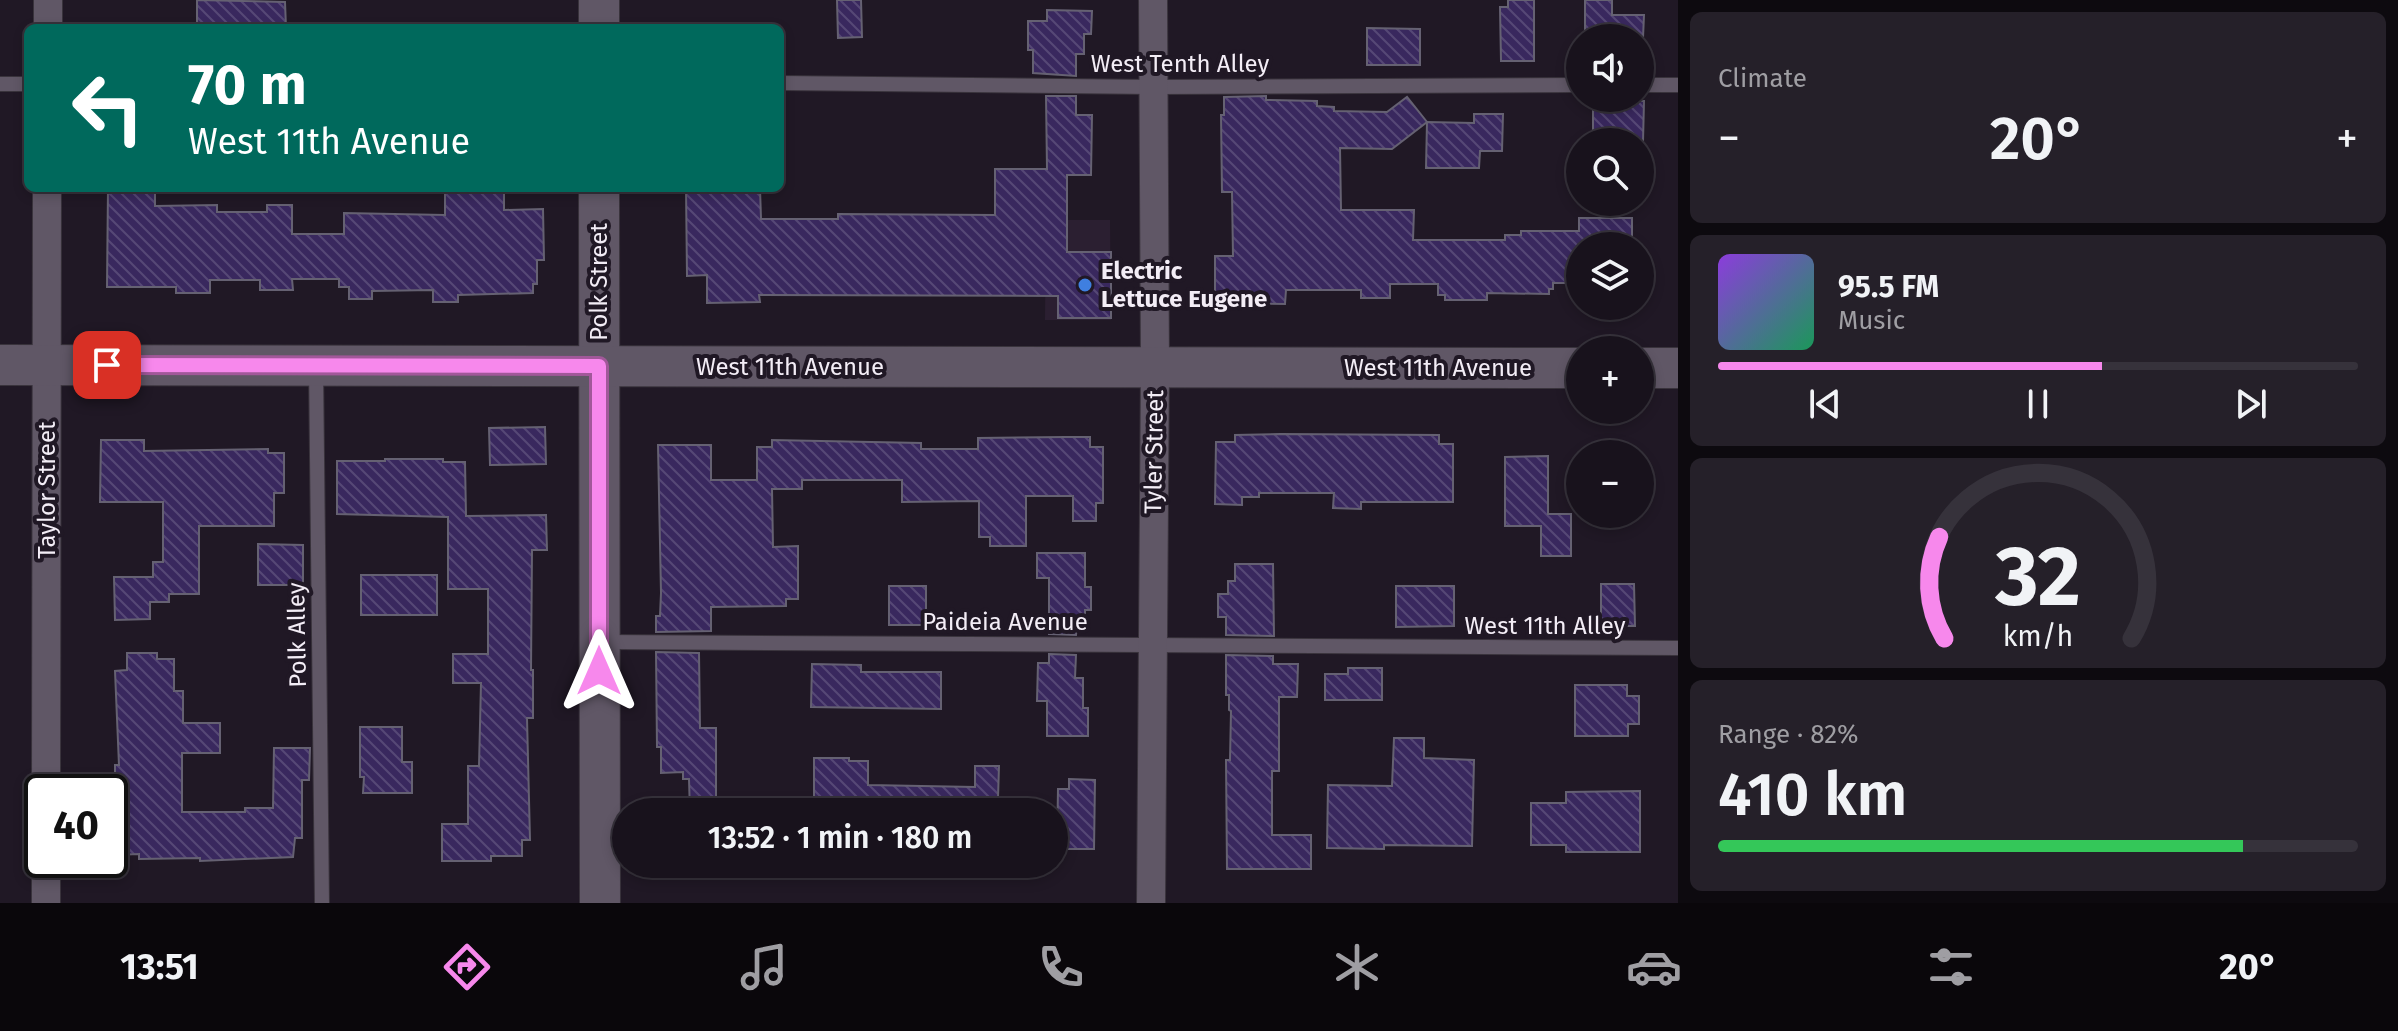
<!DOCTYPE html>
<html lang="en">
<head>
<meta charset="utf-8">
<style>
  body { margin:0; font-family:"Fira Sans",sans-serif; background:#252029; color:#f1f3f6; height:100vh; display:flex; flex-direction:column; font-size:30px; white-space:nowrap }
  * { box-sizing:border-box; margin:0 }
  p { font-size:26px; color:#9f9ea3 }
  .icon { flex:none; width:44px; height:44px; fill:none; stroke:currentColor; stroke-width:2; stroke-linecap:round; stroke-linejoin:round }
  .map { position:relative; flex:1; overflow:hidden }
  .details { display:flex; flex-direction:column; gap:12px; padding:12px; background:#0d0a0f; width:720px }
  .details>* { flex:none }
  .top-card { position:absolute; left:24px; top:24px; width:760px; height:168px; border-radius:12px; box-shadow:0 4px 12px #0003,0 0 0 2px #36323b; background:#00695c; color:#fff; overflow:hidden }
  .controls { position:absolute; left:1566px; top:24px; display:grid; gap:16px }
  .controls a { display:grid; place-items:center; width:88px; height:88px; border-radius:50%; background:#18121c; box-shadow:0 4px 12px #0003,0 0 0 2px #36323b; font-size:40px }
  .speed { position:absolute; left:24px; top:774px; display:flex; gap:16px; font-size:40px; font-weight:700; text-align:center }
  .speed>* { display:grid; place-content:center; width:104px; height:104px; border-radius:50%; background:#18121c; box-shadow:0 4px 12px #0003,0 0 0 2px #36323b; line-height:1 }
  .speed .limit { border:4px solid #111; border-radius:12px; background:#fff; color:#111 }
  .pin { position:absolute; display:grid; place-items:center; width:68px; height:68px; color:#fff; margin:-34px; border-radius:16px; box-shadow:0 4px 12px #0006 }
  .me { position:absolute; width:88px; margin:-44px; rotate:0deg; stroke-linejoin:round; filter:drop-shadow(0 0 6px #0008) }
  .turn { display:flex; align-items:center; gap:28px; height:168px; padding:0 32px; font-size:36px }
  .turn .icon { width:104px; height:104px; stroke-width:2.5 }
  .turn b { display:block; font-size:56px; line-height:68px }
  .big { font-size:60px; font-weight:600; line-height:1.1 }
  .details .tile { flex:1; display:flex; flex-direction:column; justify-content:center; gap:12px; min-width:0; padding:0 28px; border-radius:12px; background:#252029 }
  .details .dial { align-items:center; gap:0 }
  .dial svg { height:208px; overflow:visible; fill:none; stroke:#36323b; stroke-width:7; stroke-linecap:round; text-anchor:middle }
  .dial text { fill:#f1f3f6; stroke:none }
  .song { display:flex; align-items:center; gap:24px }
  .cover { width:96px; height:96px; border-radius:12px; background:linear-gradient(135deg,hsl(270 70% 55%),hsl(150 70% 35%)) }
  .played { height:8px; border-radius:4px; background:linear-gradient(90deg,#f788ec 60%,#36323b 60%) }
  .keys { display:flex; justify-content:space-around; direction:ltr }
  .heat { display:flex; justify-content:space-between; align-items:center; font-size:44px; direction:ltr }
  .charge { height:12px; border-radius:6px; background:linear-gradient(90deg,#34c759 82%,#36323b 0) }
  .trip { position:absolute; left:612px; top:798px; width:456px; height:80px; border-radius:40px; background:#18121c; box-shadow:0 4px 12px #0003,0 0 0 2px #36323b; font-weight:600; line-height:80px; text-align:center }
  .tab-bar { display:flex; height:128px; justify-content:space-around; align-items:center; background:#0a070b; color:#9f9ea3 }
  .tab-bar .icon { width:56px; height:56px }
  .tab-bar .active { color:#f788ec }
  .tab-bar b { font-size:36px; color:#f1f3f6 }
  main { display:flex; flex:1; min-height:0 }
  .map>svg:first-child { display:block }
</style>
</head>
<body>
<main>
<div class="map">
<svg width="1678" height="903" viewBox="0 0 1678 903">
  <defs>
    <pattern id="building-back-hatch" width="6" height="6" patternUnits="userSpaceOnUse" patternTransform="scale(2)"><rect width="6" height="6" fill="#39285e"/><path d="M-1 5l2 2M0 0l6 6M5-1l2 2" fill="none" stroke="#564876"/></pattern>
  </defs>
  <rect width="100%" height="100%" fill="#201825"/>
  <path fill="#2b1f31" d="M 1046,220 L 1110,220 L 1111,320 L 1045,320 Z"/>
  <g fill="url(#building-back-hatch)" stroke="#656172" stroke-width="2">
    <path d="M 197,0 L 285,2 L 286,28 L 197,28 Z"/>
    <path d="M 837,0 L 861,0 L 862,37 L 838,38 Z"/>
    <path d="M 1508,0 L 1534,0 L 1534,61 L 1501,61 L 1500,7 L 1508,7 Z"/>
    <path d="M 1585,0 L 1612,0 L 1612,15 L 1644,15 L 1643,38 L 1593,38 L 1593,33 L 1585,33 Z"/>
    <path d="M 1047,10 L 1092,11 L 1091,34 L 1084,34 L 1084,54 L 1076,54 L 1076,76 L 1033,73 L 1033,50 L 1028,50 L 1028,21 L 1047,21 Z"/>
    <path d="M 1367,28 L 1420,29 L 1420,65 L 1367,65 Z"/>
    <path d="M 1046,96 L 1076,96 L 1076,115 L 1092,115 L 1091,175 L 1067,175 L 1067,252 L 1111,252 L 1111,318 L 1058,318 L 1058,296 L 759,295 L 760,302 L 707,303 L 707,275 L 687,276 L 686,188 L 760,188 L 761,219 L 838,219 L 838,214 L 995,215 L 995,169 L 1047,169 Z"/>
    <path d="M 1266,96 L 1266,100 L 1317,101 L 1317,106 L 1334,107 L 1334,111 L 1387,112 L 1407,97 L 1427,122 L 1392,149 L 1340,148 L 1341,210 L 1414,210 L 1413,240 L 1505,240 L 1505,235 L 1521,235 L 1521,231 L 1579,231 L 1579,218 L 1632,218 L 1632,246 L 1580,246 L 1580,283 L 1553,283 L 1553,289 L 1549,289 L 1549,294 L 1487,293 L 1487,300 L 1445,300 L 1445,295 L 1438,295 L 1438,284 L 1390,284 L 1390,298 L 1361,298 L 1361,290 L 1286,290 L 1285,304 L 1215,303 L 1215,256 L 1233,256 L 1232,192 L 1222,192 L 1221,115 L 1224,115 L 1224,97 Z"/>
    <path d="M 1593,101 L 1644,101 L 1643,142 L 1593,142 Z"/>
    <path d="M 1474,114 L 1503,114 L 1502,151 L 1480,151 L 1479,168 L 1426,168 L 1427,122 L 1474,123 Z"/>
    <path d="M 108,188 L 155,188 L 155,206 L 217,205 L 217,212 L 267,212 L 267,205 L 292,205 L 292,234 L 344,234 L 344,213 L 445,215 L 445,188 L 504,188 L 504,210 L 543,209 L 544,260 L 537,260 L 537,284 L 533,284 L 533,293 L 458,295 L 458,302 L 433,302 L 433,290 L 372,291 L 372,299 L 349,299 L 349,287 L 339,287 L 339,279 L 292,279 L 293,290 L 260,290 L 260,280 L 210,280 L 210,293 L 176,293 L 176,287 L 107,287 Z"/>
    <path d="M 545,427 L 546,464 L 490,465 L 489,428 Z"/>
    <path d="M 1280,434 L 1439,435 L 1439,444 L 1453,444 L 1453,502 L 1361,502 L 1361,509 L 1333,508 L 1334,493 L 1259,493 L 1259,497 L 1242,497 L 1242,505 L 1215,504 L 1216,442 L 1235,442 L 1235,435 Z"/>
    <path d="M 1066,437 L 1090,437 L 1090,447 L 1103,447 L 1103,503 L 1096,503 L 1096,521 L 1073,521 L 1073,496 L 1026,496 L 1026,546 L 990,546 L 990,537 L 979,537 L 979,501 L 902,502 L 902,480 L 802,480 L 802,489 L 772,489 L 773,547 L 798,546 L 798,599 L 786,599 L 786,606 L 711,607 L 711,631 L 656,632 L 656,616 L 660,616 L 661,593 L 658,445 L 711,445 L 711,480 L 757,480 L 757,447 L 772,447 L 772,440 L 921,443 L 921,449 L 978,449 L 978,438 Z"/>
    <path d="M 101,440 L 144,440 L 144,451 L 268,449 L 268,453 L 284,453 L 284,493 L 274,493 L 274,526 L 199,526 L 199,594 L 169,594 L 169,602 L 150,602 L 150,619 L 115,620 L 114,577 L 153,577 L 153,562 L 163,562 L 163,502 L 100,502 Z"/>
    <path d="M 1548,456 L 1548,514 L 1571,514 L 1571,556 L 1541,556 L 1541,526 L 1505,526 L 1505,457 Z"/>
    <path d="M 385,459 L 443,459 L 443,462 L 465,462 L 466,516 L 546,515 L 547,550 L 532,550 L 531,670 L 533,670 L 533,718 L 527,718 L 530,840 L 522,840 L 522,856 L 491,856 L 491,861 L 442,861 L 442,824 L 468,824 L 468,766 L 479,766 L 481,683 L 453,683 L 453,654 L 488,654 L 488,589 L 448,589 L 448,517 L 337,514 L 337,461 L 385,461 Z"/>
    <path d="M 258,544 L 303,545 L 303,585 L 258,585 Z"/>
    <path d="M 1037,553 L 1085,553 L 1085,587 L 1091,587 L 1091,610 L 1085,610 L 1085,627 L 1077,627 L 1076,635 L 1049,634 L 1049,578 L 1037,578 Z"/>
    <path d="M 1235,564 L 1273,564 L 1274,636 L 1226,635 L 1226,617 L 1218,617 L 1218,594 L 1228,594 L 1228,581 L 1235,581 Z"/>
    <rect x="361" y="575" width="76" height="40"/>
    <path d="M 1601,584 L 1634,584 L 1635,626 L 1601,626 Z"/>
    <rect x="889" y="586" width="37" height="39"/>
    <path d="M 1396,586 L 1454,586 L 1454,626 L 1396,627 Z"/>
    <path d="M 656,652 L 699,653 L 700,728 L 716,728 L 716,812 L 690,812 L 689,779 L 683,779 L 683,772 L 661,773 L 661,747 L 657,747 Z"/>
    <path d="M 127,653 L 157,653 L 157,659 L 174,659 L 174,691 L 183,691 L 183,723 L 220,723 L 220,753 L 182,753 L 182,812 L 245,812 L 245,808 L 273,808 L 274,748 L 310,748 L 309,780 L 302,780 L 302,838 L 295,838 L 293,857 L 200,861 L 200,858 L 139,859 L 139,854 L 115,855 L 115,765 L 119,765 L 115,671 L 127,670 Z"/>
    <path d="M 1049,654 L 1076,655 L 1075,678 L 1083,678 L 1083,708 L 1088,708 L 1088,736 L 1047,736 L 1047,701 L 1037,701 L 1038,663 L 1049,663 Z"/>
    <path d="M 1226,655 L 1273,656 L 1273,664 L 1298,664 L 1297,697 L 1279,697 L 1279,771 L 1272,771 L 1272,835 L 1311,835 L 1311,869 L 1227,869 L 1226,760 L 1230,760 L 1231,711 L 1229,710 L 1229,695 L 1226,695 Z"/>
    <path d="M 812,664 L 861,665 L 861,672 L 941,672 L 941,709 L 811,707 Z"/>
    <path d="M 1348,668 L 1382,668 L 1382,700 L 1325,700 L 1325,674 L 1348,674 Z"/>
    <path d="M 1575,685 L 1627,685 L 1627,696 L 1639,696 L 1639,724 L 1628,724 L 1628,736 L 1575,736 Z"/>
    <path d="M 360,727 L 402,727 L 402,762 L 412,762 L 412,793 L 363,793 L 364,777 L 360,777 Z"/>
    <path d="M 1394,738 L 1424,738 L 1424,758 L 1474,760 L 1472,846 L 1384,845 L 1384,849 L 1327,848 L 1328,785 L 1392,786 Z"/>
    <path d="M 814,758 L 849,758 L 849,761 L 868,761 L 868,785 L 975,787 L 975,766 L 999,766 L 998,798 L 986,798 L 985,812 L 814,812 Z"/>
    <path d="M 1069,779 L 1095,780 L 1094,849 L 1057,849 L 1058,789 L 1069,789 Z"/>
    <path d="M 1640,791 L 1640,852 L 1566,852 L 1566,845 L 1531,845 L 1531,803 L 1566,803 L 1566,792 Z"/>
  </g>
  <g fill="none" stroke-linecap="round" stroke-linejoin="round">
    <defs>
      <g id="lane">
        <path d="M 780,83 L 1153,87 L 1580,85"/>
        <path d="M 0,84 L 28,84"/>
        <path d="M 1640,85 L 1678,85"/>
        <path d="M 316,367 L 322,903"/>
        <path d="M 603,642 L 1678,648"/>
      </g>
      <g id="street">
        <path d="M 48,28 L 48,0"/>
        <path d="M 46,792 L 47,188"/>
        <path d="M 46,903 L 46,860"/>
        <path d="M 1151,903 L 1155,367 L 1153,0"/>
      </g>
      <g id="secondary">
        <path d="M 599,0 L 599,28"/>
        <path d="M 599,188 L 600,903"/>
        <path d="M 0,365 L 1580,368"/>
        <path d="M 1640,368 L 1678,368"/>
      </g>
    </defs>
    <use href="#lane" stroke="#39333c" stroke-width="16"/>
    <use href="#street" stroke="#39333c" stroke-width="30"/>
    <use href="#secondary" stroke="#39333c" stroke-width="42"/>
    <use href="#lane" stroke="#605766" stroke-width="14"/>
    <use href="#street" stroke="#605766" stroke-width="28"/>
    <use href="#secondary" stroke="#605766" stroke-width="40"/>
  </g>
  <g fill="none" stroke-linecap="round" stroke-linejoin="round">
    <defs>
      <path id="route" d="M 107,365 L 599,366 L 599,671"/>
    </defs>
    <use href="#route" stroke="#a15899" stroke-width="20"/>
    <use href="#route" stroke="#f788ec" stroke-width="14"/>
  </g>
  <circle fill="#3f7fe0" stroke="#201825" stroke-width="3" cx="1085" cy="285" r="8"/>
  <g text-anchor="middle" stroke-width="8" stroke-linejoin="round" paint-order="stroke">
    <g font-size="24" fill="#f3edf6" stroke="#201825">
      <text x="1180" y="72">West Tenth Alley</text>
      <text transform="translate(599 282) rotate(-90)" y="8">Polk Street</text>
      <text x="790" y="375">West 11th Avenue</text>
      <text x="1438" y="376">West 11th Avenue</text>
      <text transform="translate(1154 452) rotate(-89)" y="8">Tyler Street</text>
      <text transform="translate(47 490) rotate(-90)" y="8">Taylor Street</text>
      <text x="1005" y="630">Paideia Avenue</text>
      <text x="1545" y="634">West 11th Alley</text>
      <text transform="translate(297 635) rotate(-91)" y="8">Polk Alley</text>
    </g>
    <g font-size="24" font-weight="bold" fill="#f3edf6" stroke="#201825" text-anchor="start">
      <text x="1101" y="279">Electric<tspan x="1101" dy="28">Lettuce Eugene</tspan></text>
    </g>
  </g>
</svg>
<div class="controls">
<a><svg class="icon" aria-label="sound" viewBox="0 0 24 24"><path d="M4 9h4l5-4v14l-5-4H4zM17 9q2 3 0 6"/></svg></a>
<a><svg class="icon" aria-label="search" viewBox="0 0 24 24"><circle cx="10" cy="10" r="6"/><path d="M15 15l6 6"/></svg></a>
<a><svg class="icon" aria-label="layers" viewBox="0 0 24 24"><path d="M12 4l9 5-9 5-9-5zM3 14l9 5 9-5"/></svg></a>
<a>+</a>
<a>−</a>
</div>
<div class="speed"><div class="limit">40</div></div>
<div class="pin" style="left:107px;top:365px;background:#d93025"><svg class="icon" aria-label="arrive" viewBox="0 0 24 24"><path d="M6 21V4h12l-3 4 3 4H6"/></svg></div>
<svg class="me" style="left:599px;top:671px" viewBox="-20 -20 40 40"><path d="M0-17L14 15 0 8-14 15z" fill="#f788ec" stroke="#fff" stroke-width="4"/></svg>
<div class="trip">13:52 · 1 min · 180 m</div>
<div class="top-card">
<div class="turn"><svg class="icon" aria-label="left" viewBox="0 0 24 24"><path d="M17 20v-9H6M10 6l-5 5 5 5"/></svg><div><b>70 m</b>West 11th Avenue</div></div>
</div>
</div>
<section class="details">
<div class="tile"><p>Climate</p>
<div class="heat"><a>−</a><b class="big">20°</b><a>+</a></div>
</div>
<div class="tile">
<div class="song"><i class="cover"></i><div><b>95.5 FM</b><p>Music</p></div></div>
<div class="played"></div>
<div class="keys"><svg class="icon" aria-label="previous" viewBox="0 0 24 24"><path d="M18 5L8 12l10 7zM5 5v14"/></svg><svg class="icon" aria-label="pause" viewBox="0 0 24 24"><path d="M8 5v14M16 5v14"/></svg><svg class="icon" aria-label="next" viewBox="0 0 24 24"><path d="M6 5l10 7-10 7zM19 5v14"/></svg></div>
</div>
<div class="tile dial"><svg viewBox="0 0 100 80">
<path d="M14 69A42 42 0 1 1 86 69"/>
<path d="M14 69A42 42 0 0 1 12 30" stroke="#f788ec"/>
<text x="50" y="56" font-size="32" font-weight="700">32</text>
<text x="50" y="72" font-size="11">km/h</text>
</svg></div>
<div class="tile"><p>Range · 82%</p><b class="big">410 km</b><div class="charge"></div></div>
</section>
</main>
<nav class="tab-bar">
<b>13:51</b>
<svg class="icon active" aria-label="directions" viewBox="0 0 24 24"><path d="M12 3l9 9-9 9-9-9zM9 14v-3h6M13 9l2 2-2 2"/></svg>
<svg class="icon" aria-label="music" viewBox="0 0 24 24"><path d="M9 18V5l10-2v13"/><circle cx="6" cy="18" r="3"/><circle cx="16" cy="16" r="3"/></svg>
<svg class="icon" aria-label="phone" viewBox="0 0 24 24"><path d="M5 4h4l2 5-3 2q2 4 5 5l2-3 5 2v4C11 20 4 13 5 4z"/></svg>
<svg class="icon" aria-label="climate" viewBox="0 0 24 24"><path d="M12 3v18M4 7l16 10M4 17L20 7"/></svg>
<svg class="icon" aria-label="car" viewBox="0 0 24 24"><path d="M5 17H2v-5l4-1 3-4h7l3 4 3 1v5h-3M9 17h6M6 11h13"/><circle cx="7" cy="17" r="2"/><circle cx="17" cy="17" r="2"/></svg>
<svg class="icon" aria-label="filters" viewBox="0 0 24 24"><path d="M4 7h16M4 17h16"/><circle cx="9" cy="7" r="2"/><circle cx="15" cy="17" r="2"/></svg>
<b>20°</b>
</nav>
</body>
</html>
